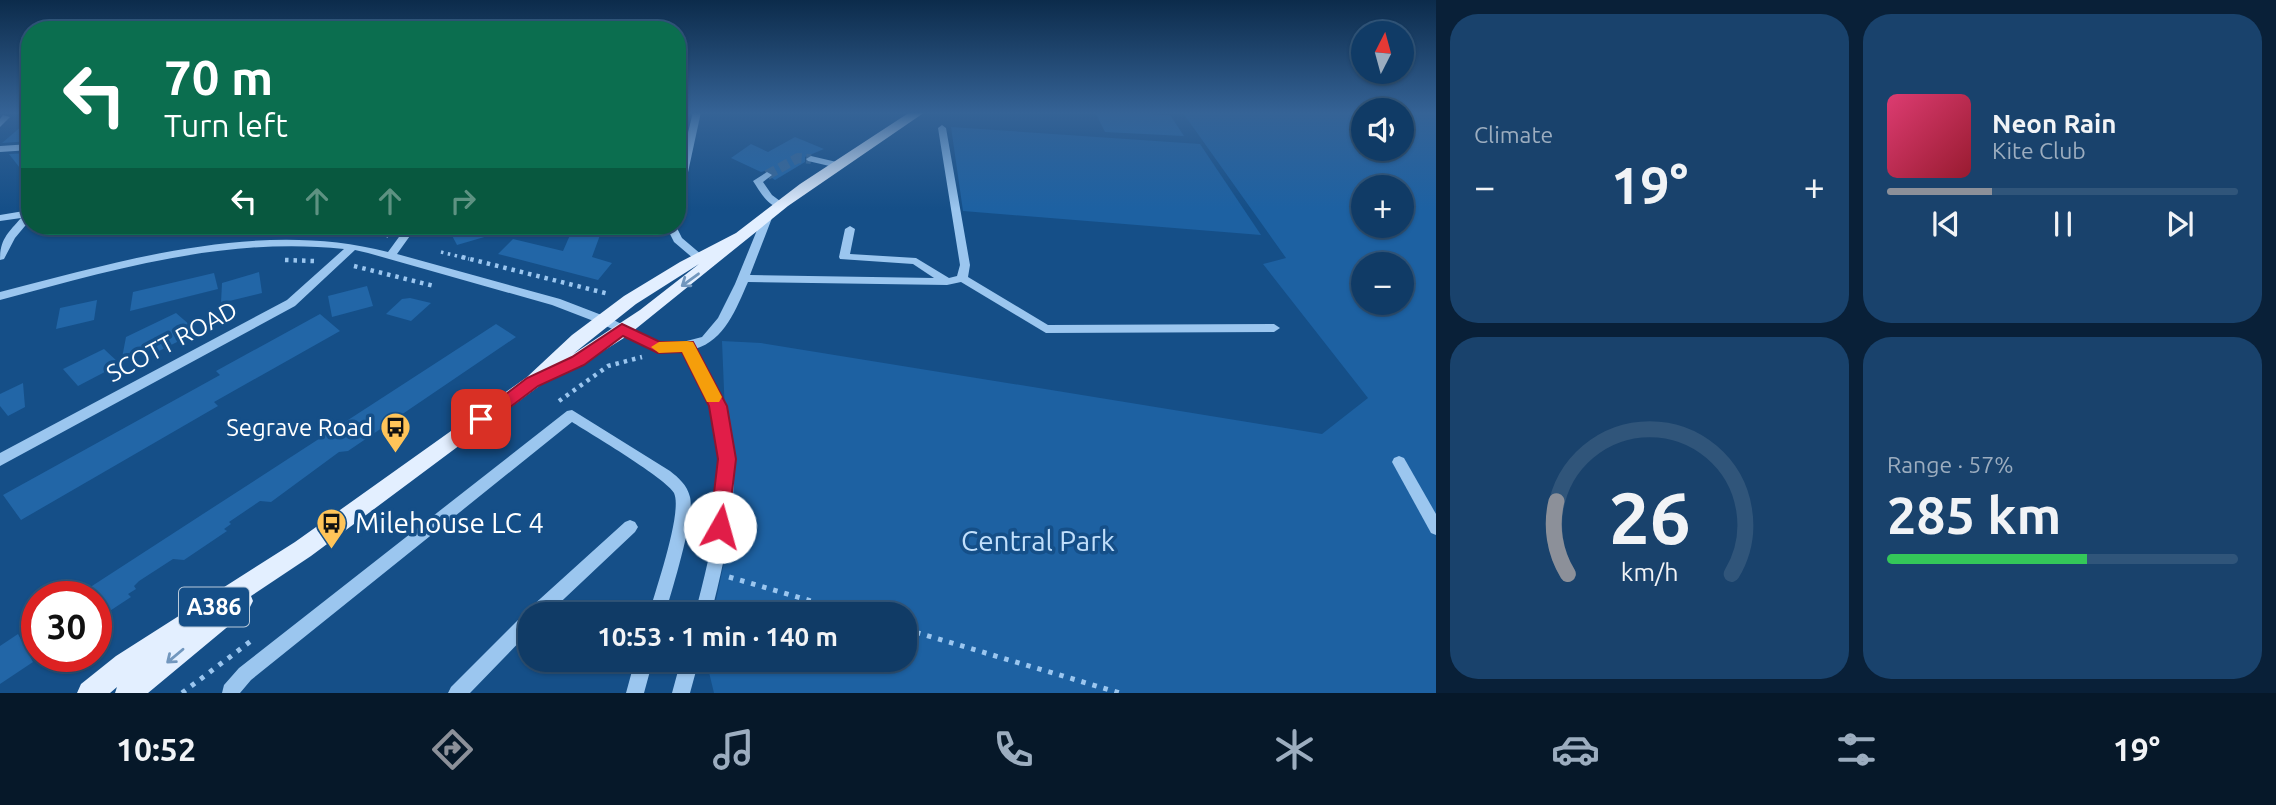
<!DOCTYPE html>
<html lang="en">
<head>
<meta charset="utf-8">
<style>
  body { margin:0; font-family:Ubuntu,sans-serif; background:#19426c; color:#f1f3f6; height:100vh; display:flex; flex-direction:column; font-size:26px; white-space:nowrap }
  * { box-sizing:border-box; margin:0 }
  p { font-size:23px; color:#9cadbf }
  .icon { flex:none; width:38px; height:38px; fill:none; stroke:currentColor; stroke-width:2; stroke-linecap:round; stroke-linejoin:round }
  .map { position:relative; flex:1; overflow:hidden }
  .details { display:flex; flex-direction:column; gap:14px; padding:14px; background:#092038; width:840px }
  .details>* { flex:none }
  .hud { position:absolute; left:21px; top:21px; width:665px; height:214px; border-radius:28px; box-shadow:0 2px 5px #0004,0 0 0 2px #30557a; background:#0b6e4f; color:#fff; overflow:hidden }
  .needle { width:46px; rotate:6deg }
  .buttons { position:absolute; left:1351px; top:21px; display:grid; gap:14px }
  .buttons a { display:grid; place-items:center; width:63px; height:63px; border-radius:50%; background:#103b66; box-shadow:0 2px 5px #0004,0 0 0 2px #30557a; font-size:35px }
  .speed { position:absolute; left:21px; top:581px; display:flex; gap:14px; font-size:35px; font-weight:700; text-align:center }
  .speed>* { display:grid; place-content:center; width:91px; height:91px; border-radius:50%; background:#103b66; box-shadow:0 2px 5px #0004,0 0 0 2px #30557a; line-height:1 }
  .speed .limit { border:10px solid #d22; background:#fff; color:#111 }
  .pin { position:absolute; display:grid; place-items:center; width:60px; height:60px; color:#fff; margin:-30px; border-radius:14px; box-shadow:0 4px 10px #0006 }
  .me { position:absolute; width:77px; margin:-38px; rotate:7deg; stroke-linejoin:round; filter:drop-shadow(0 0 5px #0008) }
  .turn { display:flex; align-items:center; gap:24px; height:147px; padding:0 28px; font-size:32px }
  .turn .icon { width:91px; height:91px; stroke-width:2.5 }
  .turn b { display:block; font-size:49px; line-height:60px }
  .lanes { display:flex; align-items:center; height:66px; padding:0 28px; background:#0003; justify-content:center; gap:35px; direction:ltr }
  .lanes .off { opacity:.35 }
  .big { font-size:52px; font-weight:600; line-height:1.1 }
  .details .widget { flex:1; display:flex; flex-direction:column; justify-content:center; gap:10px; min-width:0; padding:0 24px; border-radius:28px; background:#19426c }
  .details .dial { align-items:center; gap:0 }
  .dial svg { height:182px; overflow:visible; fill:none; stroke:#30557a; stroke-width:7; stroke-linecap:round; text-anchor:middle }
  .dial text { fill:#f1f3f6; stroke:none }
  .song { display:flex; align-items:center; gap:21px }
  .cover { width:84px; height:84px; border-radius:10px; background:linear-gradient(135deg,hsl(340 70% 55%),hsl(350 70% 35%)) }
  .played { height:7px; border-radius:4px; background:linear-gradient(90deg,#8c9099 30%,#30557a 30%) }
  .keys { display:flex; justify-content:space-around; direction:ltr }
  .heat { display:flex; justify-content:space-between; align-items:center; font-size:38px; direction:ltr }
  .charge { height:10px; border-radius:5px; background:linear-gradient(90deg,#34c759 57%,#30557a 0) }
  .details .tiles { flex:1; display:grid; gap:14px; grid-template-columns:repeat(2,1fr) }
  .trip { position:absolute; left:518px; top:602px; width:399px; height:70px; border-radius:28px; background:#103b66; box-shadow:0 2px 5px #0004,0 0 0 2px #30557a; font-weight:600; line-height:70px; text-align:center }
  .tab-bar { display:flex; height:112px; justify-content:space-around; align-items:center; background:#061829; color:#9cadbf }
  .tab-bar .icon { width:49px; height:49px }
  .tab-bar .active { color:#8c9099 }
  .tab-bar b { font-size:32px; color:#f1f3f6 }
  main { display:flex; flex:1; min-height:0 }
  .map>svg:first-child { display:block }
</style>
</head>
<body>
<main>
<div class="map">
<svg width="1436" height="693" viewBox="0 0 1436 693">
  <rect width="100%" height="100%" fill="#154f88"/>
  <g fill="#1d61a2" fill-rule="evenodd">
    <path d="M 1363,112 L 1363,149 L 1402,149 L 1402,112 L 1436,112 L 1436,693 L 714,693 L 706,660 L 905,660 L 905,614 L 713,614 L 730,535 L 722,341 L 761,343 L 1322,434 L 1368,398 L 1263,264 L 1286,258 L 1183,113 ZM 1363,187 L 1402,187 L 1402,226 L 1363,226 ZM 1363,264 L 1402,264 L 1402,303 L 1363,303 Z"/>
    <path d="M 951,127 L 1200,144 L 1261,235 L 963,211 Z"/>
  </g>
  <g fill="#2266a7">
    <path d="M 1095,112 L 1170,115 L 1184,136 L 1105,132 Z"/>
    <path d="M 30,119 L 30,141 L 2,143 Z"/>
    <path d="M 795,137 L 824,149 L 805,157 L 805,162 L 775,180 L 772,178 L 773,173 L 768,170 L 761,172 L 731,158 L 751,144 L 768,152 Z"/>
    <path d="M 30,153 L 30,181 L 9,154 Z"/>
    <path d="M 447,226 L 504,226 L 505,231 L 457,245 Z"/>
    <path d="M 574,226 L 603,227 L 592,257 L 612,263 L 598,280 L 498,254 L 513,239 L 563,251 Z"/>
    <path d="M 259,272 L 262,293 L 221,303 L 222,283 Z"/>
    <path d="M 214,273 L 218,289 L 130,311 L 133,292 Z"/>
    <path d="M 367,286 L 373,306 L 332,317 L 328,296 Z"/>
    <path d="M 410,298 L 431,303 L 411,321 L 386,314 L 402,299 Z"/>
    <path d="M 97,300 L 94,320 L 56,329 L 60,308 Z"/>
    <path d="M 176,313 L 191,326 L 191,335 L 155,353 L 152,350 L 121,363 L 126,337 Z"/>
    <path d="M 320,314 L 340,331 L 214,402 L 218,406 L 21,520 L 3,495 L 220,375 L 216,371 Z"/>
    <path d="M 496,324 L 516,337 L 348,451 L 339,452 L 271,502 L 260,501 L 229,522 L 231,524 L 224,529 L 227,531 L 184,560 L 173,559 L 139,581 L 134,586 L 136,589 L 128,594 L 131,597 L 96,620 L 96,597 L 75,597 Z"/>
    <path d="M 104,349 L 120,364 L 78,386 L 63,369 Z"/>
    <path d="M 23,383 L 25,407 L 8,416 L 0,406 L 0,394 Z"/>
    <path d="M 18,634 L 33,662 L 0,684 L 0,646 Z"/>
  </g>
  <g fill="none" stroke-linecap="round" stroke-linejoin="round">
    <path stroke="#38699a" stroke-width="10" stroke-dasharray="10 4.5" stroke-linecap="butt" d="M 767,175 L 798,158 L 811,159"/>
    <g stroke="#9bc6ef" stroke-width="3.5" stroke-dasharray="2.5 4.5" stroke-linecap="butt">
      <path d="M 345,231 L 388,236"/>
      <path d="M 441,252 L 469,259"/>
    </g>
    <g stroke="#9bc6ef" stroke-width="4.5" stroke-dasharray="3.5 5" stroke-linecap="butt">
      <path d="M 462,257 L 609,294"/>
      <path d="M 285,260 L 314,261"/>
      <path d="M 354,266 L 434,286"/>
      <path d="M 559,401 L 608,366 L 642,357"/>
    </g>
    <g stroke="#9bc6ef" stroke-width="5" stroke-dasharray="4.5 7" stroke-linecap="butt">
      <path d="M 729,577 L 856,614"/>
      <path d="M 905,629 L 1120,693"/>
      <path d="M 182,693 L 251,641"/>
    </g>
    <g fill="#9bc6ef" fill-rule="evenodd">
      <path d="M 693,112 L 701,112 L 682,200 L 677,203 L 677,178 Z"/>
      <path d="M 3,115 L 10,117 L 0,127 L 0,119 Z"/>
      <path d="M 942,125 L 946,128 L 970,265 L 968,277 L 1048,325 L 1274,324 L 1280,328 L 1274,332 L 1046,333 L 961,282 L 947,285 L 748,282 C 736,309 725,340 695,349 C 704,366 716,382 723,401 C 746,469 728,547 711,614 L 695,614 C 712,547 733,468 709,400 C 703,383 692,367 684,351 L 665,352 L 651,348 L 604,325 L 552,305 L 368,253 L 355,250 L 295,306 L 0,466 L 0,453 L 287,300 L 344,249 C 227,236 112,270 0,300 L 0,292 C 125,260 259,219 388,252 L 407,226 L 417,226 L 397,254 L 560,299 L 612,319 L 649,339 L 675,344 L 702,337 L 718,318 L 735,284 L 762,218 L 767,215 L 772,218 L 750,275 L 934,278 L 913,264 L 840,259 L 839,257 L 845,229 L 850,226 L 855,229 L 850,254 L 916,258 L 949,278 L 957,276 L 960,265 L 938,128 Z"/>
      <path d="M 30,144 L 30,150 L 0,152 L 0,146 Z"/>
      <path d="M 811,156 L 841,163 L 843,165 L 838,168 L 808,161 L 806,159 Z"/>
      <path d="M 767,172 L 772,175 L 763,182 L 772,195 L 784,204 L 784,208 C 769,209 761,193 753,181 Z"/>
      <path d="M 30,210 L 30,220 L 15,238 L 4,259 L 0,260 C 0,239 8,233 21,218 L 0,221 L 0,215 Z"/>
      <path d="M 666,226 L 676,226 L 682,238 L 702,255 L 703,257 L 702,259 L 694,259 L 674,242 Z"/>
      <path d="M 572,410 L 670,471 C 679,478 687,485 690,497 C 695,517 672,590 665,614 L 649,614 C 655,591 683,512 674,493 C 667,479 591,434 572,422 L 251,680 L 240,693 L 222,693 L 224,685 L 239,668 L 567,411 Z"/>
      <path d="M 1399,456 L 1404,458 L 1436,514 L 1436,535 L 1431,533 L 1392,462 L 1394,458 Z"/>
      <path d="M 630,520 L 635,522 L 638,527 L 635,532 L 548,614 L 530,614 L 530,631 L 470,693 L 448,693 L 451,687 L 524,614 L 528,613 L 530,608 L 625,522 Z"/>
      <path d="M 635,660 L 653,660 L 644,693 L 626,693 Z"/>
      <path d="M 681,660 L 699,660 L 690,693 L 672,693 Z"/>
    </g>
    <path fill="#e3efff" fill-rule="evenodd" d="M 910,112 L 925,112 L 788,206 L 627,336 L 575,369 L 542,384 L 311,556 L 251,596 L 253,601 L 249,609 L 148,693 L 115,693 L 117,687 L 110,693 L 77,693 L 81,684 L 116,656 L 295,542 L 527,377 L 572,335 L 624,296 L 680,262 L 736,233 L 800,184 ZM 699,264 L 640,310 L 573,354 L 636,304 Z"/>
  </g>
  <defs><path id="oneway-shaft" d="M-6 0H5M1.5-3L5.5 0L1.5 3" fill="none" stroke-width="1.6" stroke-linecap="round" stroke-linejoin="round" transform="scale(1.75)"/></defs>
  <g stroke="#7297be">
    <use href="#oneway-shaft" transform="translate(690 280) rotate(144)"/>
    <use href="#oneway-shaft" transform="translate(175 656) rotate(140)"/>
  </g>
  <linearGradient id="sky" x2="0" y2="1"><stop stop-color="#0c2b4b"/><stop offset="0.54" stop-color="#356396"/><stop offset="1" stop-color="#356396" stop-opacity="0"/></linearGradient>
  <rect width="1436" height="209" fill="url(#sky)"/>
  <path fill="#e11d48" stroke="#92132f" stroke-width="2" d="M 622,324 L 660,342 L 693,342 L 727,406 L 736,459 L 727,533 L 720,535 L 713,533 L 710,527 L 718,459 L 709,406 L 682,352 L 658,353 L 623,336 L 584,365 L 538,386 L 488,424 L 481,426 L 473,419 L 527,378 L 572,357 Z"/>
  <path fill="#f59e0b" d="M 687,341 L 693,342 L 722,397 L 719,402 L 707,402 L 682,352 L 659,353 L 651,347 L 659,342 Z"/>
  <defs>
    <symbol id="bus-pin" viewBox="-11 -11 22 30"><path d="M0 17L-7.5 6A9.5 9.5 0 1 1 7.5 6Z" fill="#ffc459" stroke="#154f88"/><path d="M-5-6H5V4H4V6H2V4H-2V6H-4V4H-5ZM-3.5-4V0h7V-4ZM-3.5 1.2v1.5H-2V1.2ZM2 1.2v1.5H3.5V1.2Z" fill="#111"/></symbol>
  </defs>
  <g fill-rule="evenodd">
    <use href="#bus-pin" x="378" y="410" width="35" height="47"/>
    <use href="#bus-pin" x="314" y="506" width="35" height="47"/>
  </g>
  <g text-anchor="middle" stroke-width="7" stroke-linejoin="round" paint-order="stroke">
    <rect fill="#154f88" stroke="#b9cadb" stroke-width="2" x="179" y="587.5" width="70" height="39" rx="5"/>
    <g font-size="23" font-weight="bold" fill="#fff">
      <text x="214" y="615">A386</text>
    </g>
    <g font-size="24" fill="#fff" stroke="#154f88">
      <text transform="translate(172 342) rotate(-28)" y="8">SCOTT ROAD</text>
    </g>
    <g font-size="24" fill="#fff" stroke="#154f88" text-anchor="end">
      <text x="373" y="436">Segrave Road</text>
    </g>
    <g font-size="28" fill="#fff" stroke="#154f88" text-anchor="start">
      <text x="355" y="533">Milehouse LC 4</text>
    </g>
    <g font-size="28" fill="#c1dffb" stroke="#154f88">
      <text x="1038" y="551">Central Park</text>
    </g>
  </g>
</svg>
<div class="buttons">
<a><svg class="needle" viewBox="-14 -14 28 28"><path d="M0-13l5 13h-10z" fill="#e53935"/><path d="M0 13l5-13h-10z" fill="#9cadbf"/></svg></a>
<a><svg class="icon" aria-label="sound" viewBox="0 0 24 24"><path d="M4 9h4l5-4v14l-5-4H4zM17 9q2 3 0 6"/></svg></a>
<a>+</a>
<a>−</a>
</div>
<div class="speed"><div class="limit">30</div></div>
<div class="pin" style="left:481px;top:419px;background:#d93025"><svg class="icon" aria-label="arrive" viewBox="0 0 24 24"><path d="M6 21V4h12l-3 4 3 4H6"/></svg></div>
<svg class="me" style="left:720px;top:527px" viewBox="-20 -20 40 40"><circle r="19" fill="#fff"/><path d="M0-13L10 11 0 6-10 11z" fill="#e11d48"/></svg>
<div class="trip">10:53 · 1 min · 140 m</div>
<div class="hud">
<div class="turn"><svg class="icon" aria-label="left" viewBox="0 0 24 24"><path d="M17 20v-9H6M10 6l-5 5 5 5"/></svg><div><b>70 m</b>Turn left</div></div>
<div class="lanes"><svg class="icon" aria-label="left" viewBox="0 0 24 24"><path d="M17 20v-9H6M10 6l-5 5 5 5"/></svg><svg class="icon off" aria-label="ahead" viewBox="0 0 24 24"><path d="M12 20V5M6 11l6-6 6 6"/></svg><svg class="icon off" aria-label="ahead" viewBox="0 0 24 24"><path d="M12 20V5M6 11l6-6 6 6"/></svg><svg class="icon off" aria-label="right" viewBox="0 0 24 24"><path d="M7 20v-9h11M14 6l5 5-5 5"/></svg></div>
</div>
</div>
<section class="details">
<div class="tiles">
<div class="widget"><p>Climate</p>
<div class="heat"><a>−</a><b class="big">19°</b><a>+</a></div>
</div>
<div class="widget">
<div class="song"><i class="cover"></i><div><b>Neon Rain</b><p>Kite Club</p></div></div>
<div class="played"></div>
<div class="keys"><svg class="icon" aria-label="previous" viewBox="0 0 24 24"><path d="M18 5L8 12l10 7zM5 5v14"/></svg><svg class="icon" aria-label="pause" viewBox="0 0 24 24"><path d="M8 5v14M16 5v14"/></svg><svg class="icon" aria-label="next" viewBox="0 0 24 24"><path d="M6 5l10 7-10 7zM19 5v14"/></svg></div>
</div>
<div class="widget dial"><svg viewBox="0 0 100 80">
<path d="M14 69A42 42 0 1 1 86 69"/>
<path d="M14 69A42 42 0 0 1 9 37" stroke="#8c9099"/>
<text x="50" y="56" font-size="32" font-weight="700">26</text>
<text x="50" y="72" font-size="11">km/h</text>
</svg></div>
<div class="widget"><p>Range · 57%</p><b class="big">285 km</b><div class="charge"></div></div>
</div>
</section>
</main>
<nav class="tab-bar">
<b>10:52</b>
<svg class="icon active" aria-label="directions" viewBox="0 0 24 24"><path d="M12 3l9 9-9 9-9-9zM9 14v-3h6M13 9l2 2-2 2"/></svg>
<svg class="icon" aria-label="music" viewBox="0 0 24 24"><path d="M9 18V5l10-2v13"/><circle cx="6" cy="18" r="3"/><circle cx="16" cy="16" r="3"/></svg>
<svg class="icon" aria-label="phone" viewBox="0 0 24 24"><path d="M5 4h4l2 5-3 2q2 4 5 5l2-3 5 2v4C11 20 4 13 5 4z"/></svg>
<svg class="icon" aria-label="climate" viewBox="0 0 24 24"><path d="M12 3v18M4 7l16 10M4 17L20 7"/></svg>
<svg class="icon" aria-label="car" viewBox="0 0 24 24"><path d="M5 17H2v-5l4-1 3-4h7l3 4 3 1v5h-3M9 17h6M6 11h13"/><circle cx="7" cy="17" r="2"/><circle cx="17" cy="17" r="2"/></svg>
<svg class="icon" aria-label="filters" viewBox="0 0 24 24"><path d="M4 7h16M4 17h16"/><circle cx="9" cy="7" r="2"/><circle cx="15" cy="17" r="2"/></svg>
<b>19°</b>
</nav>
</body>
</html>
